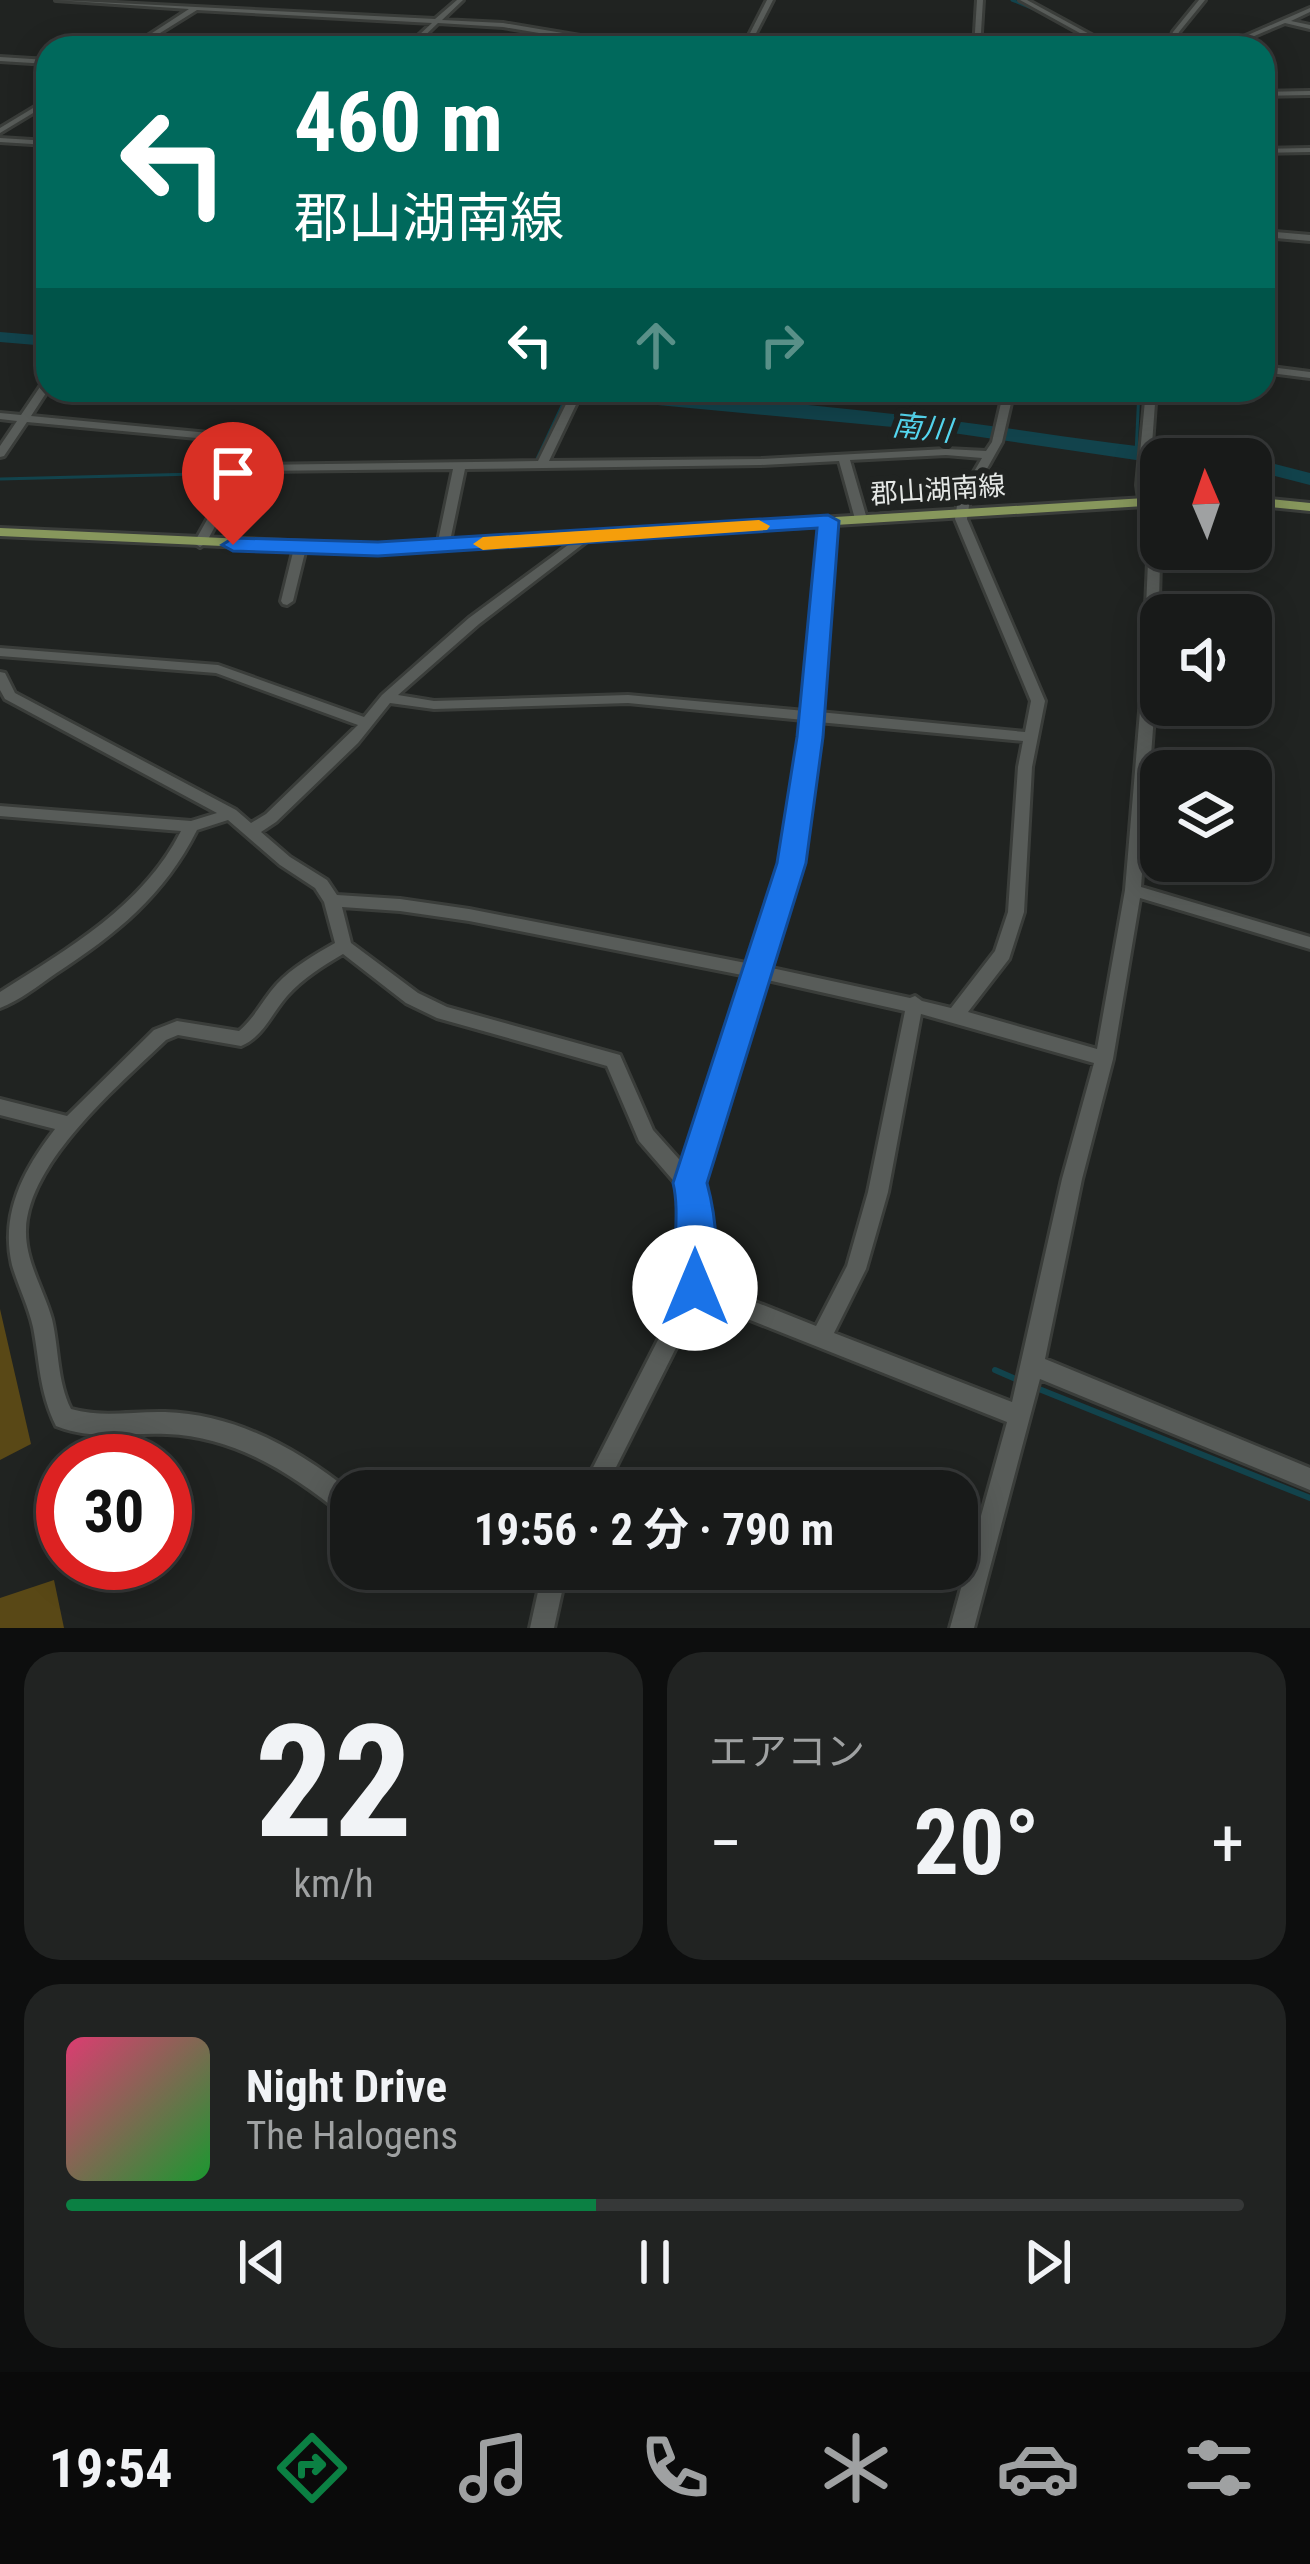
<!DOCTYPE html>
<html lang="ja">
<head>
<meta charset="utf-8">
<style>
  body { margin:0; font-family:"Roboto Condensed","Noto Sans JP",sans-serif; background:#212322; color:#f1f3f6; height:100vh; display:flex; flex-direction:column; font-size:45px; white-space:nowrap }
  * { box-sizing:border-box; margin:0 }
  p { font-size:39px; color:#9fa1a2 }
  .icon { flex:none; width:66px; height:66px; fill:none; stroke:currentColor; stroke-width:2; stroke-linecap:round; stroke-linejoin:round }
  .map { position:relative; height:1628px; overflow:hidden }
  .side { display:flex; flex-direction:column; gap:24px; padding:24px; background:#0d0e0e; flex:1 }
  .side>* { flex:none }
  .hud { position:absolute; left:36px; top:36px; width:1239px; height:366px; border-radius:36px; box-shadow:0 6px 30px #0003,0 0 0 3px #363838; background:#00695c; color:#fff; overflow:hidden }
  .needle { width:78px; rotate:358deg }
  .buttons { position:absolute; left:1140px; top:438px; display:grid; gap:24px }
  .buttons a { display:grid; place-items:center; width:132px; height:132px; border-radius:24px; background:#181a19; box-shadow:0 6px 30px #0003,0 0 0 3px #363838; font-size:60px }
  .speed { position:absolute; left:36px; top:1434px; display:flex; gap:24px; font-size:60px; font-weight:700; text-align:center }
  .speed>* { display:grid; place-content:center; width:156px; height:156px; border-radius:50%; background:#181a19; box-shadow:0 6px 30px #0003,0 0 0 3px #363838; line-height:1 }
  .speed .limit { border:18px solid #d22; background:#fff; color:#111 }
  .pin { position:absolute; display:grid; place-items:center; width:102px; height:102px; color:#fff; margin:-123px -51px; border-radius:50% 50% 50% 0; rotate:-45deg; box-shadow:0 0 12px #0007 }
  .pin .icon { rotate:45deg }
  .me { position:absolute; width:132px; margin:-66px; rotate:0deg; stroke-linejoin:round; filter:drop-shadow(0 0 9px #0008) }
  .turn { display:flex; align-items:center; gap:42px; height:252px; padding:0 60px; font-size:54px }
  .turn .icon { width:156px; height:156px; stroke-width:2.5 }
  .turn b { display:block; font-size:84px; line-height:102px }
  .lanes { display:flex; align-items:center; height:114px; padding:0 60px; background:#0003; justify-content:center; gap:60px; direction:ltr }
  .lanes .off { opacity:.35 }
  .big { font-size:90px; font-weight:700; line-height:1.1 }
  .side .card { flex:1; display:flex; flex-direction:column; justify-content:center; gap:18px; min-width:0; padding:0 42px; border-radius:36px; background:#212322 }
  .side .dial { align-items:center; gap:0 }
  .dial b { font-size:156px; line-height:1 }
  .song { display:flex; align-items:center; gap:36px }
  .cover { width:144px; height:144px; border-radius:18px; background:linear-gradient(135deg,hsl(340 70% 55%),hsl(130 70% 35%)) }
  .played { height:12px; border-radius:6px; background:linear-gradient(90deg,#0b8043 45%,#363838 45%) }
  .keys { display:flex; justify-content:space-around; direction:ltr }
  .heat { display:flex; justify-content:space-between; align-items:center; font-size:66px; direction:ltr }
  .side .tiles { flex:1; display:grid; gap:24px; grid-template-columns:1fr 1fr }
  .card:last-child { grid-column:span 2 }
  .trip { position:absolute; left:330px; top:1470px; width:648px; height:120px; border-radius:36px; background:#181a19; box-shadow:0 6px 30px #0003,0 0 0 3px #363838; font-weight:700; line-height:120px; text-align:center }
  .menu { display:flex; height:192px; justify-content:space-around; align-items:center; background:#0a0a0a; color:#9fa1a2 }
  .menu .icon { width:84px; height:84px }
  .menu .active { color:#0b8043 }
  .menu b { font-size:54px; color:#f1f3f6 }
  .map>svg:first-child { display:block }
</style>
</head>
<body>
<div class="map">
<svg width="1310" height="1628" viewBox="0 0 1310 1628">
  <rect width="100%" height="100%" fill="#202321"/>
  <g fill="#594816">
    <path d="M 0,1309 L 31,1444 L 0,1460 Z"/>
    <path d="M 54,1580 L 64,1628 L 0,1628 L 0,1598 Z"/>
  </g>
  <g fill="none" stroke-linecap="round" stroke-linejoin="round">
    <g stroke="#12434c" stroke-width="3">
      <path d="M 1012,0 L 1046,14"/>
      <path d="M 1215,48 L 1310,8"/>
      <path d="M 1136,454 L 1139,390"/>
      <path d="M 536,461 L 569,391"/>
      <path d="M 0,479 L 396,469"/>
    </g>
    <g stroke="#12434c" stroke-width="6">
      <path d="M 995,1370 L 1018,1380"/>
      <path d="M 1034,1387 L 1310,1498"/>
    </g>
    <g fill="#12434c" fill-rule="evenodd">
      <path d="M 0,332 L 48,336 L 48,346 L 0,342 Z"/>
      <path d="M 553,390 C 683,390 816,405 946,420 C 1034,431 1121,447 1210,453 L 1220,459 L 1136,460 L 946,432 L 562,396 Z"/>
      <path d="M 1251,458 L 1310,473 L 1310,485 L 1251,470 L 1251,459 L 1247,459 Z"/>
    </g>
    <defs>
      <g id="minor">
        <path d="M 56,0 L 435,19 L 457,0 L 463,0 L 442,20 L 503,23 L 604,40 L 747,39 L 767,0 L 773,0 L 753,39 L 888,48 L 754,43 L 747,47 L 744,45 L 745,43 L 604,44 L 503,27 L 438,23 L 412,48 L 405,48 L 432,23 L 197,10 L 136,48 L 129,48 L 189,9 Z"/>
        <path d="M 977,0 L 983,0 L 980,48 L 974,48 Z"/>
        <path d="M 1020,0 L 1027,0 L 1115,48 L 1107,48 Z"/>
        <path d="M 1199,0 L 1205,0 L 1179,32 L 1173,48 L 1167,48 L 1173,32 Z"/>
        <path d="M 1310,8 L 1310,12 L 1291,21 L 1310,25 L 1310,29 L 1285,23 L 1226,48 L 1218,48 Z"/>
        <path d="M 0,57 L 48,60 L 48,64 L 0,61 Z"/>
        <path d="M 1310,91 L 1310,95 L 1263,96 L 1263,92 Z"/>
        <path d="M 48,99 L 48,104 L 0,133 L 0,128 Z"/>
        <path d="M 0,138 L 48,141 L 48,145 L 0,142 Z"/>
        <path d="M 1310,148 L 1310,152 L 1263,153 L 1263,149 Z"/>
        <path d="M 1263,231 L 1310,235 L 1310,241 L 1263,237 Z"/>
        <path d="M 1263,366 L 1310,372 L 1310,378 L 1263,372 Z"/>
        <path d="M 48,380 L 48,390 L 31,416 L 261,438 L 262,440 L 249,465 L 538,461 L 573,390 L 583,390 L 549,461 L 761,459 L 946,449 L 986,451 L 992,442 L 1004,390 L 1014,390 L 1002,442 L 970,499 L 967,519 L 1045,701 L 1032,767 L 1024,912 L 1009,959 L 968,1012 L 1097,1049 L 1125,890 L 1143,676 L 1148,562 L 1137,485 L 1146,390 L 1156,390 L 1149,485 L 1160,562 L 1157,676 L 1141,887 L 1310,937 L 1310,949 L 1140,898 L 1113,1059 L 1082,1179 L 1045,1359 L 1310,1468 L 1310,1490 L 1040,1379 L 974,1628 L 950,1628 L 1007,1422 L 700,1300 L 604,1491 L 581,1491 L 685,1287 L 684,1193 L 639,1141 L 607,1066 L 437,1018 L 406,1003 L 343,954 C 323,966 303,978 287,996 C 271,1014 264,1036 241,1046 L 178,1035 L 166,1040 C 119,1085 28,1162 26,1230 C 25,1261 44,1290 52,1319 C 59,1349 57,1381 71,1409 C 103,1418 133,1411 165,1412 C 235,1414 298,1449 351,1492 L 351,1518 L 343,1515 C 291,1473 236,1437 167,1434 C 128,1432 94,1441 56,1426 C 39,1391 40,1363 33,1327 C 28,1305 18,1286 12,1265 C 0,1213 24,1169 55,1129 L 0,1115 L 0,1099 L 67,1116 L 154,1030 L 177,1021 L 239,1031 C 255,1018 263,999 277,984 C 293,967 314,955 335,943 L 324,902 L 315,888 L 280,865 L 228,820 L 197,830 C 164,896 116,934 55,974 C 38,986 20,1000 0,1008 L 0,992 C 69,948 143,906 181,831 L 0,816 L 0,806 L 191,821 L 217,813 L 5,699 L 0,690 L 0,672 L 5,673 L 15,693 L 236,810 L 251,823 L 266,814 L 358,725 L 216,673 L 0,656 L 0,648 L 218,665 L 364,717 L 382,695 L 469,618 L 583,534 L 587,535 L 587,541 L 479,624 L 398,695 L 434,701 L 628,695 L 805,711 L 822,521 L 828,517 L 834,521 L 819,712 L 1025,732 L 1031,701 L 955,519 L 958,499 L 982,458 L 946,455 L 850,460 L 867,519 L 861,522 L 855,519 L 839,461 L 761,465 L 465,469 L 449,546 L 443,550 L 437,546 L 453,469 L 245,471 L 206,543 L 200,547 L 194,543 L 250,443 L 27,422 L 4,456 L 0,457 L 0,446 L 17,421 L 0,419 L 0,413 L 21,415 L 44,381 ZM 390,703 L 434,709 L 628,703 L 804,720 L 783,863 L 751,964 L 469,909 L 400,899 L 337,895 L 327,880 L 290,857 L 261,832 L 276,822 L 358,743 ZM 818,722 L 1023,741 L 1018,767 L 1008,912 L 995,951 L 951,1008 L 922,1001 L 915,996 L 910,998 L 767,967 L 799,863 ZM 342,907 L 400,911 L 469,921 L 747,976 L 686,1167 L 653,1130 L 620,1055 L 447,1007 L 418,993 L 351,943 ZM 763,979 L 905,1011 L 868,1192 L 847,1266 L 816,1326 L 705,1282 L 704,1190 L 700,1183 ZM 921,1014 L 1094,1063 L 1062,1179 L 1012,1402 L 834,1333 L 866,1269 L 888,1192 Z"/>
        <path d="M 300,544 L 306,548 L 293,601 L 287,605 L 283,604 L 281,601 L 294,548 Z"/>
        <path d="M 543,1569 L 567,1569 L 554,1628 L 530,1628 Z"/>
      </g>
      <g id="major">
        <path d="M 1161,497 L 1161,505 L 378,553 L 0,536 L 0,528 L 378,545 Z"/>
        <path d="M 1251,497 L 1310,503 L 1310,511 L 1251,505 Z"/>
      </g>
    </defs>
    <use href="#minor" stroke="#3a3d3a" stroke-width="6"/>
    <use href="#major" stroke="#3a3d3a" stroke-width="6"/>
    <use href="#minor" fill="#585c59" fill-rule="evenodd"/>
    <use href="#major" fill="#87975c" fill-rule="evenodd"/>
  </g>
  <path fill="#1a73e8" stroke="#114b97" stroke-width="3" d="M 828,515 L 839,521 L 823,737 L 806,863 L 707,1183 C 716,1216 722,1269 708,1300 L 695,1306 L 682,1300 C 667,1266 682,1220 673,1183 L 777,863 L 797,737 L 817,528 L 378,556 L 233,551 L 222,545 L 233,538 L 378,542 Z"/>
  <path fill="#f59e0b" d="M 759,520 L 770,526 L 767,530 L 483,550 L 473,544 L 483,537 Z"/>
  <g text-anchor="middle" stroke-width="12" stroke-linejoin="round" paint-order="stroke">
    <g font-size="27" fill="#e5e8e6" stroke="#202321">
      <text transform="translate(938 490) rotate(-4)" y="9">郡山湖南線</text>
    </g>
    <g font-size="30" font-style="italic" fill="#56d9f2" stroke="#202321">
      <text transform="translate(922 428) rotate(6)" y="10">南川</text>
    </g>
  </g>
</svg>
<div class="buttons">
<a><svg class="needle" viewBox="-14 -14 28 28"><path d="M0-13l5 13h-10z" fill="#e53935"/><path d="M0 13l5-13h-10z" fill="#9fa1a2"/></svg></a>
<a><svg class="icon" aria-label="sound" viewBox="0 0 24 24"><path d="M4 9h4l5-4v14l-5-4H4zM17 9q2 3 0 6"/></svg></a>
<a><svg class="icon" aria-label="layers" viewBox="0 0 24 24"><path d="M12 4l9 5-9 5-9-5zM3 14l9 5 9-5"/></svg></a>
</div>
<div class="speed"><div class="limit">30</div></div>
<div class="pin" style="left:233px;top:545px;background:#d93025"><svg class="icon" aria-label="arrive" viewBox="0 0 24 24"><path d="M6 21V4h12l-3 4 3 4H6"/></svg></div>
<svg class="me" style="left:695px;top:1288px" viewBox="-20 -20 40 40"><circle r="19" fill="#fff"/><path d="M0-13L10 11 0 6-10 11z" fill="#1a73e8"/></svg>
<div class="trip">19:56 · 2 分 · 790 m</div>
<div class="hud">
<div class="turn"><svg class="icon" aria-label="left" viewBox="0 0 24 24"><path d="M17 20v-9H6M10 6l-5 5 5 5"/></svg><div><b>460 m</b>郡山湖南線</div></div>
<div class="lanes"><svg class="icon" aria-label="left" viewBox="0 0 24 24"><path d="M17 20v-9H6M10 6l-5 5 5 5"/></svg><svg class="icon off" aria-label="ahead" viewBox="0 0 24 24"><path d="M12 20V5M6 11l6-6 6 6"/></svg><svg class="icon off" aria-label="right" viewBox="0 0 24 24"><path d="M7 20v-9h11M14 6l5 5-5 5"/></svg></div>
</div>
</div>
<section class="side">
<div class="tiles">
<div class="card dial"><b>22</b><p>km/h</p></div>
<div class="card"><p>エアコン</p>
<div class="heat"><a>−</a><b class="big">20°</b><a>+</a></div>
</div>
<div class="card">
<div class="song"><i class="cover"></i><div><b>Night Drive</b><p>The Halogens</p></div></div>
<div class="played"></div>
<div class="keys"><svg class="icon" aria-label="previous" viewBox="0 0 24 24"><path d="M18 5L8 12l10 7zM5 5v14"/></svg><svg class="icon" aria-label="pause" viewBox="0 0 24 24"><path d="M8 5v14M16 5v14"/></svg><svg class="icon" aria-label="next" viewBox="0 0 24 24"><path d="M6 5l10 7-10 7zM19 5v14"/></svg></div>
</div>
</div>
</section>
<nav class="menu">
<b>19:54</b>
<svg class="icon active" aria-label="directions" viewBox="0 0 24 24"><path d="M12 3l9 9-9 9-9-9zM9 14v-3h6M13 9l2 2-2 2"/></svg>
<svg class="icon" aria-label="music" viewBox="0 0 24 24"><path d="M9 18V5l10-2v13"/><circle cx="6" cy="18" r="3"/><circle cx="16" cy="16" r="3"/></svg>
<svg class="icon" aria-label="phone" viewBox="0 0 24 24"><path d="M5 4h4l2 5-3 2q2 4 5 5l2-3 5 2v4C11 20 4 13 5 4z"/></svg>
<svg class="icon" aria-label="climate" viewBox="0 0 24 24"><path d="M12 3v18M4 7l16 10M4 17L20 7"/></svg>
<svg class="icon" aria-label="car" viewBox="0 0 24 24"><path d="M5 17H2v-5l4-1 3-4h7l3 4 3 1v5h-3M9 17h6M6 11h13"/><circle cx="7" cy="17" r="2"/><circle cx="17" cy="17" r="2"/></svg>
<svg class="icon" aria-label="filters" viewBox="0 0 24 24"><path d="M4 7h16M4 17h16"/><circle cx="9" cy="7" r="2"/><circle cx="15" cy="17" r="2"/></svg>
</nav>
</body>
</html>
